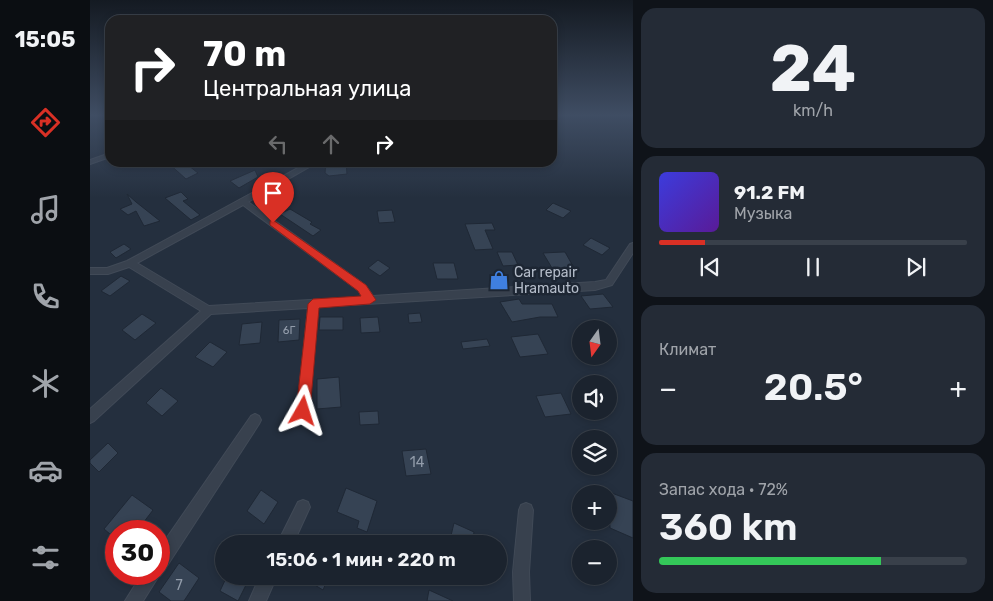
<!DOCTYPE html>
<html lang="ru">
<head>
<meta charset="utf-8">
<style>
  body { margin:0; font-family:Rubik,sans-serif; background:#242b36; color:#f1f3f6; height:100vh; display:flex; flex-direction:column; font-size:19px; white-space:nowrap }
  * { box-sizing:border-box; margin:0 }
  p { font-size:16px; color:#a0a4aa }
  .icon { flex:none; width:28px; height:28px; fill:none; stroke:currentColor; stroke-width:2; stroke-linecap:round; stroke-linejoin:round }
  .map { position:relative; flex:1; overflow:hidden }
  .drawer { display:flex; flex-direction:column; gap:8px; padding:8px; background:#0f1319; width:360px }
  .drawer>* { flex:none }
  .guide { position:absolute; left:15px; top:15px; width:452px; height:152px; border-radius:15px; box-shadow:0 2px 8px #0003,0 0 0 1px #39404a; background:#202124; color:#fff; overflow:hidden }
  .needle { width:32px; rotate:194deg }
  .tools { position:absolute; left:482px; top:320px; display:grid; gap:10px }
  .tools a { display:grid; place-items:center; width:45px; height:45px; border-radius:50%; background:#1b232e; box-shadow:0 2px 8px #0003,0 0 0 1px #39404a; font-size:25px }
  .speed { position:absolute; left:15px; top:520px; display:flex; gap:10px; font-size:25px; font-weight:700; text-align:center }
  .speed>* { display:grid; place-content:center; width:65px; height:65px; border-radius:50%; background:#1b232e; box-shadow:0 2px 8px #0003,0 0 0 1px #39404a; line-height:1 }
  .speed .limit { border:8px solid #d22; background:#fff; color:#111 }
  .pin { position:absolute; display:grid; place-items:center; width:42px; height:42px; color:#fff; margin:-51px -21px; border-radius:50% 50% 50% 0; rotate:-45deg; box-shadow:0 0 5px #0007 }
  .pin .icon { rotate:45deg }
  .me { position:absolute; width:55px; margin:-28px; rotate:6deg; stroke-linejoin:round; filter:drop-shadow(0 0 4px #0008) }
  .turn { display:flex; align-items:center; gap:18px; height:105px; padding:0 15px; font-size:22px }
  .turn .icon { width:65px; height:65px; stroke-width:2.5 }
  .turn b { display:block; font-size:35px; line-height:42px }
  .lanes { display:flex; align-items:center; height:48px; padding:0 15px; background:#0003; justify-content:center; gap:25px; direction:ltr }
  .lanes .off { opacity:.35 }
  .big { font-size:38px; font-weight:600; line-height:1.1 }
  .drawer .tile { flex:1; display:flex; flex-direction:column; justify-content:center; gap:8px; min-width:0; padding:0 18px; border-radius:15px; background:#242b36 }
  .drawer .dial { align-items:center; gap:0 }
  .dial b { font-size:65px; line-height:1 }
  .song { display:flex; align-items:center; gap:15px }
  .cover { width:60px; height:60px; border-radius:8px; background:linear-gradient(135deg,hsl(240 70% 55%),hsl(270 70% 35%)) }
  .played { height:5px; border-radius:2px; background:linear-gradient(90deg,#d93025 15%,#39404a 15%) }
  .keys { display:flex; justify-content:space-around; direction:ltr }
  .heat { display:flex; justify-content:space-between; align-items:center; font-size:28px; direction:ltr }
  .charge { height:8px; border-radius:4px; background:linear-gradient(90deg,#34c759 72%,#39404a 0) }
  .trip { position:absolute; left:125px; top:535px; width:292px; height:50px; border-radius:25px; background:#1b232e; box-shadow:0 2px 8px #0003,0 0 0 1px #39404a; font-weight:600; line-height:50px; text-align:center }
  main { display:flex; flex:1; min-height:0 }
  .menu { display:flex; flex-direction:column; width:90px; justify-content:space-around; align-items:center; background:#0b0e12; color:#a0a4aa }
  .menu .icon { width:35px; height:35px }
  .menu .selected { color:#d93025 }
  .menu b { font-size:22px; color:#f1f3f6 }
  .map>svg:first-child { display:block }
</style>
</head>
<body>
<main>
<nav class="menu">
<b>15:05</b>
<svg class="icon selected" aria-label="directions" viewBox="0 0 24 24"><path d="M12 3l9 9-9 9-9-9zM9 14v-3h6M13 9l2 2-2 2"/></svg>
<svg class="icon" aria-label="music" viewBox="0 0 24 24"><path d="M9 18V5l10-2v13"/><circle cx="6" cy="18" r="3"/><circle cx="16" cy="16" r="3"/></svg>
<svg class="icon" aria-label="phone" viewBox="0 0 24 24"><path d="M5 4h4l2 5-3 2q2 4 5 5l2-3 5 2v4C11 20 4 13 5 4z"/></svg>
<svg class="icon" aria-label="climate" viewBox="0 0 24 24"><path d="M12 3v18M4 7l16 10M4 17L20 7"/></svg>
<svg class="icon" aria-label="car" viewBox="0 0 24 24"><path d="M5 17H2v-5l4-1 3-4h7l3 4 3 1v5h-3M9 17h6M6 11h13"/><circle cx="7" cy="17" r="2"/><circle cx="17" cy="17" r="2"/></svg>
<svg class="icon" aria-label="filters" viewBox="0 0 24 24"><path d="M4 7h16M4 17h16"/><circle cx="9" cy="7" r="2"/><circle cx="15" cy="17" r="2"/></svg>
</nav>
<div class="map">
<svg width="543" height="601" viewBox="0 0 543 601">
  <rect width="100%" height="100%" fill="#242f3e"/>
  <g fill="#364354" stroke="#1f2835">
    <path d="M 77,162 L 94,162 L 108,173 L 96,179 Z"/>
    <path d="M 236,162 L 256,162 L 257,174 L 239,176 L 235,173 Z"/>
    <path d="M 165,170 L 168,177 L 149,188 L 140,181 Z"/>
    <path d="M 91,192 L 98,199 L 93,201 L 110,215 L 101,220 L 75,198 Z"/>
    <path d="M 37,194 L 46,202 L 70,221 L 54,226 L 46,211 L 38,215 L 30,209 L 42,204 Z"/>
    <path d="M 463,203 L 481,211 L 473,218 L 456,210 Z"/>
    <path d="M 200,209 L 222,222 L 220,224 L 231,230 L 223,236 L 190,214 Z"/>
    <path d="M 302,210 L 305,222 L 289,223 L 287,211 Z"/>
    <path d="M 402,223 L 405,230 L 395,230 L 403,249 L 385,250 L 375,224 Z"/>
    <path d="M 501,238 L 520,248 L 512,255 L 493,245 Z"/>
    <path d="M 34,244 L 41,249 L 26,258 L 20,252 Z"/>
    <path d="M 407,252 L 422,252 L 428,265 L 413,266 Z"/>
    <path d="M 473,252 L 475,252 L 484,268 L 462,268 L 453,253 Z"/>
    <path d="M 288,260 L 300,268 L 290,276 L 278,268 Z"/>
    <path d="M 343,263 L 364,263 L 368,279 L 347,279 Z"/>
    <path d="M 31,276 L 40,281 L 20,296 L 11,291 Z"/>
    <path d="M 513,294 L 523,307 L 500,309 L 491,296 Z"/>
    <path d="M 429,299 L 432,304 L 462,304 L 468,317 L 450,317 L 422,322 L 410,302 Z"/>
    <path d="M 330,313 L 332,322 L 319,323 L 318,314 Z"/>
    <path d="M 52,314 L 66,323 L 45,340 L 32,330 Z"/>
    <path d="M 230,317 L 253,317 L 253,330 L 229,330 Z"/>
    <path d="M 288,317 L 290,332 L 271,333 L 270,318 Z"/>
    <path d="M 210,319 L 209,340 L 188,342 L 189,320 Z"/>
    <path d="M 172,322 L 170,343 L 149,345 L 152,324 Z"/>
    <path d="M 448,334 L 458,354 L 430,357 L 421,337 Z"/>
    <path d="M 397,339 L 400,346 L 373,349 L 371,342 Z"/>
    <path d="M 120,342 L 137,352 L 123,367 L 105,357 Z"/>
    <path d="M 249,377 L 251,407 L 227,409 L 227,379 Z"/>
    <path d="M 71,388 L 88,401 L 72,416 L 56,403 Z"/>
    <path d="M 471,393 L 481,414 L 455,417 L 446,396 Z"/>
    <path d="M 288,411 L 289,424 L 270,425 L 269,412 Z"/>
    <path d="M 18,443 L 28,453 L 9,472 L 0,463 L 0,460 Z"/>
    <path d="M 336,449 L 341,474 L 316,476 L 312,451 Z"/>
    <path d="M 256,488 L 287,501 L 277,532 L 267,528 L 269,521 L 247,512 Z"/>
    <path d="M 171,490 L 188,502 L 174,524 L 157,511 Z"/>
    <path d="M 519,492 L 543,501 L 543,538 L 520,528 Z"/>
    <path d="M 42,495 L 63,510 L 47,531 L 26,531 L 26,539 L 14,529 Z"/>
    <path d="M 364,523 L 384,532 L 382,544 L 359,544 Z"/>
    <path d="M 89,563 L 109,578 L 94,601 L 81,601 L 69,592 Z"/>
    <path d="M 137,576 L 148,576 L 158,581 L 148,601 L 130,591 Z"/>
    <path d="M 210,576 L 239,576 L 233,590 Z"/>
    <path d="M 339,590 L 363,601 L 337,601 Z"/>
  </g>
  <g fill="none" stroke-linecap="round" stroke-linejoin="round">
    <defs>
      <g id="minor">
        <path d="M 20,153 L 20,157 L 0,164 L 0,160 Z"/>
        <path d="M 219,162 L 228,162 L 158,202 L 275,285 L 283,296 L 505,282 L 516,280 L 540,244 L 543,243 L 543,253 L 522,285 L 505,290 L 228,307 L 219,411 L 217,415 L 213,417 L 209,415 L 207,411 L 218,308 L 121,314 L 4,421 L 0,423 L 0,409 L 111,311 L 39,267 L 18,274 L 0,274 L 0,268 L 17,268 L 37,261 ZM 153,205 L 269,291 L 272,297 L 119,306 L 47,263 Z"/>
        <path d="M 165,414 L 169,416 L 171,420 L 169,424 L 75,569 L 69,571 L 70,574 L 53,601 L 35,601 L 52,574 L 69,574 L 69,549 L 161,416 Z"/>
        <path d="M 213,500 L 218,502 L 220,507 L 203,544 L 187,544 L 208,502 Z"/>
        <path d="M 436,503 L 441,505 L 443,510 L 439,572 L 440,601 L 424,601 L 423,572 L 429,510 L 431,505 Z"/>
        <path d="M 170,576 L 187,576 L 176,601 L 159,601 Z"/>
      </g>
    </defs>
    <use href="#minor" stroke="#414a57" stroke-width="2"/>
    <use href="#minor" fill="#38414e" fill-rule="evenodd"/>
  </g>
  <linearGradient id="sky" x2="0" y2="1"><stop stop-color="#141a22"/><stop offset="0.58" stop-color="#3f4d63"/><stop offset="1" stop-color="#3f4d63" stop-opacity="0"/></linearGradient>
  <rect width="543" height="198" fill="url(#sky)"/>
  <path fill="#d93025" stroke="#8d1f18" d="M 183,220 L 276,285 L 286,300 L 280,304 L 229,308 L 220,411 L 218,415 L 213,417 L 208,415 L 206,411 L 218,304 L 223,299 L 271,296 L 268,291 L 180,225 L 180,221 Z"/>
  <defs>
    <symbol id="shop-bare" viewBox="-9 -9 18 18"><path d="M-5-2.5h2.3a2.7 3.5 0 0 1 5.4 0H5L5.5 6h-11ZM-1.5-2.5h3a1.5 2.3 0 0 0-3 0Z" fill="#3f7fe0" stroke="#1d2633" stroke-width="2.5" paint-order="stroke"/></symbol>
  </defs>
  <g fill-rule="evenodd">
    <use href="#shop-bare" x="395" y="266" width="28" height="28"/>
  </g>
  <g text-anchor="middle" stroke-width="5" stroke-linejoin="round" paint-order="stroke">
    <g font-size="11" fill="#929caa">
      <text x="199" y="334">6Г</text>
    </g>
    <g font-size="14" fill="#b4bcc9" stroke="#1d2633" text-anchor="start">
      <text x="424" y="277">Car repair<tspan x="424" dy="16">Hramauto</tspan></text>
    </g>
    <g font-size="14" fill="#929caa">
      <text x="327" y="467">14</text>
      <text x="89" y="590">7</text>
    </g>
  </g>
</svg>
<div class="tools">
<a><svg class="needle" viewBox="-14 -14 28 28"><path d="M0-13l5 13h-10z" fill="#e53935"/><path d="M0 13l5-13h-10z" fill="#a0a4aa"/></svg></a>
<a><svg class="icon" aria-label="sound" viewBox="0 0 24 24"><path d="M4 9h4l5-4v14l-5-4H4zM17 9q2 3 0 6"/></svg></a>
<a><svg class="icon" aria-label="layers" viewBox="0 0 24 24"><path d="M12 4l9 5-9 5-9-5zM3 14l9 5 9-5"/></svg></a>
<a>+</a>
<a>−</a>
</div>
<div class="speed"><div class="limit">30</div></div>
<div class="pin" style="left:183px;top:223px;background:#d93025"><svg class="icon" aria-label="arrive" viewBox="0 0 24 24"><path d="M6 21V4h12l-3 4 3 4H6"/></svg></div>
<svg class="me" style="left:213px;top:411px" viewBox="-20 -20 40 40"><path d="M0-17L14 15 0 8-14 15z" fill="#d93025" stroke="#fff" stroke-width="4"/></svg>
<div class="trip">15:06 · 1 мин · 220 m</div>
<div class="guide">
<div class="turn"><svg class="icon" aria-label="right" viewBox="0 0 24 24"><path d="M7 20v-9h11M14 6l5 5-5 5"/></svg><div><b>70 m</b>Центральная улица</div></div>
<div class="lanes"><svg class="icon off" aria-label="left" viewBox="0 0 24 24"><path d="M17 20v-9H6M10 6l-5 5 5 5"/></svg><svg class="icon off" aria-label="ahead" viewBox="0 0 24 24"><path d="M12 20V5M6 11l6-6 6 6"/></svg><svg class="icon" aria-label="right" viewBox="0 0 24 24"><path d="M7 20v-9h11M14 6l5 5-5 5"/></svg></div>
</div>
</div>
<section class="drawer">
<div class="tile dial"><b>24</b><p>km/h</p></div>
<div class="tile">
<div class="song"><i class="cover"></i><div><b>91.2 FM</b><p>Музыка</p></div></div>
<div class="played"></div>
<div class="keys"><svg class="icon" aria-label="previous" viewBox="0 0 24 24"><path d="M18 5L8 12l10 7zM5 5v14"/></svg><svg class="icon" aria-label="pause" viewBox="0 0 24 24"><path d="M8 5v14M16 5v14"/></svg><svg class="icon" aria-label="next" viewBox="0 0 24 24"><path d="M6 5l10 7-10 7zM19 5v14"/></svg></div>
</div>
<div class="tile"><p>Климат</p>
<div class="heat"><a>−</a><b class="big">20.5°</b><a>+</a></div>
</div>
<div class="tile"><p>Запас хода · 72%</p><b class="big">360 km</b><div class="charge"></div></div>
</section>
</main>
</body>
</html>
